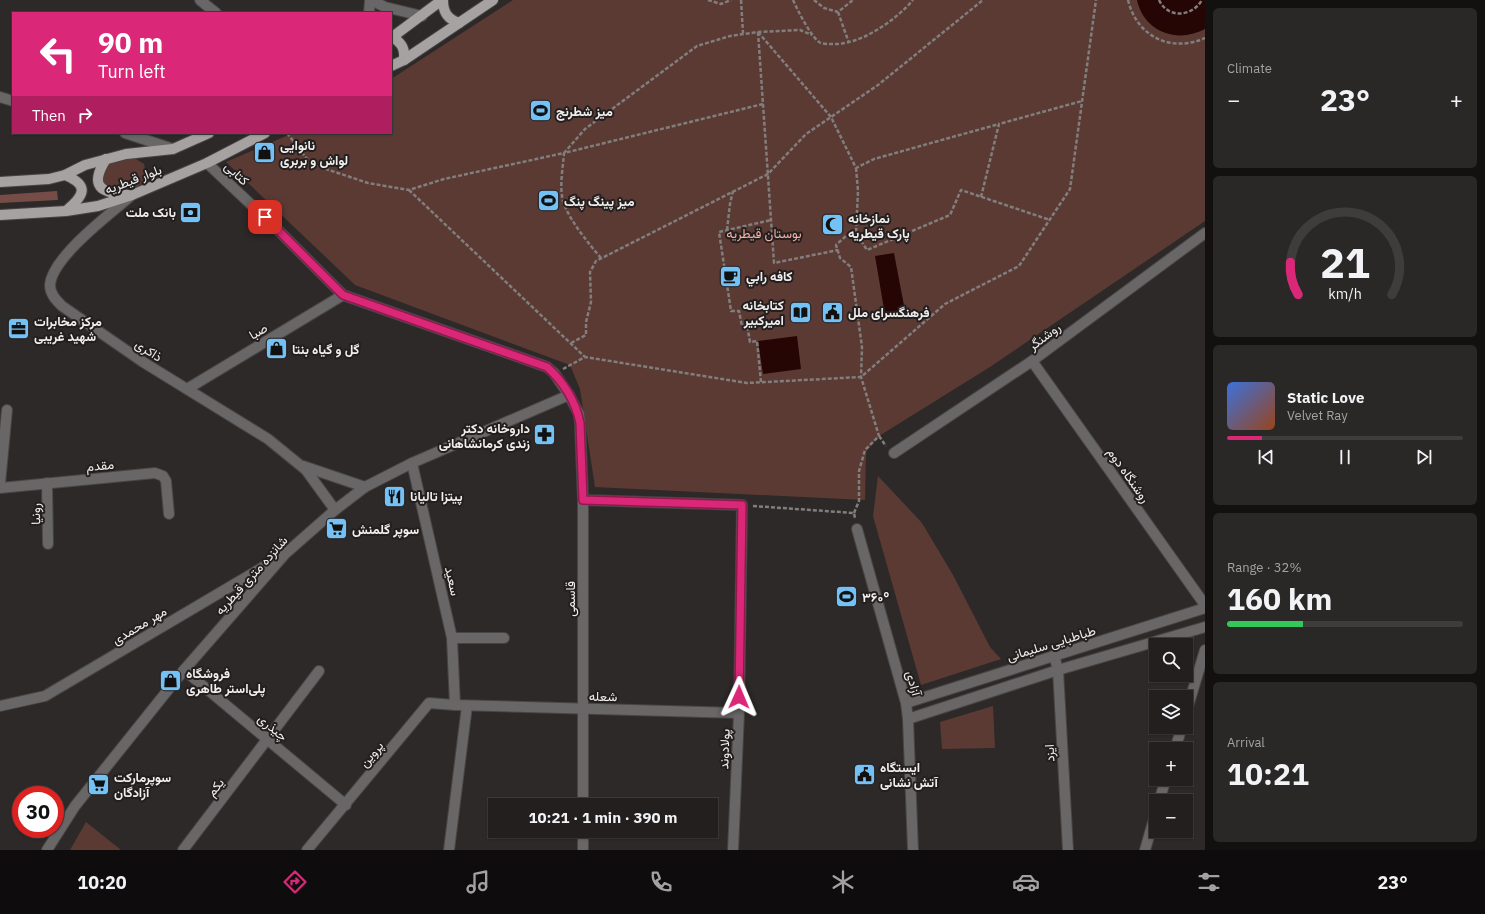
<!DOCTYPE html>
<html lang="en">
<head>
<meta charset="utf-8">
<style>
  body { margin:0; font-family:"IBM Plex Sans",Vazirmatn,sans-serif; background:#2a2727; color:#f1f3f6; height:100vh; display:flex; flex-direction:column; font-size:15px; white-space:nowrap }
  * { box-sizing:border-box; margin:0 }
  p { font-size:13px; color:#a2a2a4 }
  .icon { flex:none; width:22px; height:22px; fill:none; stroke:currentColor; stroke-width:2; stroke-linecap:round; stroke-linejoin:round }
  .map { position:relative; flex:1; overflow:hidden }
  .drawer { display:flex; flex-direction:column; gap:8px; padding:8px; background:#131110; width:280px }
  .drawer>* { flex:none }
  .guide { position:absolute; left:12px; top:12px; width:380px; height:122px; border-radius:0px; box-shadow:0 1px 3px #0004,0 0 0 1px #3f3d3c; background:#db2777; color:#fff; overflow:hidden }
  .buttons { position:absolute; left:1149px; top:638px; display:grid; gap:8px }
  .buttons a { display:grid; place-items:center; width:44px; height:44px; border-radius:0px; background:#221f1e; box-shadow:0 1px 3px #0004,0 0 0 1px #3f3d3c; font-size:20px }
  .speed { position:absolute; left:12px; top:786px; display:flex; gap:8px; font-size:20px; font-weight:700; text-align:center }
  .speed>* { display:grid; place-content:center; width:52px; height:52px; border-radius:50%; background:#221f1e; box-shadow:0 1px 3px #0004,0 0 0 1px #3f3d3c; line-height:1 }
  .speed .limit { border:6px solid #d22; background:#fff; color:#111 }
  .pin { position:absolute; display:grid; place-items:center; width:34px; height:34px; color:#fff; margin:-17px; border-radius:8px; box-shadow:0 2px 6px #0006 }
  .me { position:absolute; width:44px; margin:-22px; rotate:1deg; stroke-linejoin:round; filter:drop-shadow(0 0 3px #0008) }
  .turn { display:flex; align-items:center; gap:14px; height:84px; padding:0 20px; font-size:18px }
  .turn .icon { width:52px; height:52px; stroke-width:2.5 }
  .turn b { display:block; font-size:28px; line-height:34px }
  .then { display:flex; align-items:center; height:38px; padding:0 20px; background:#0003; gap:8px; font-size:15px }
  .big { font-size:30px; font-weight:700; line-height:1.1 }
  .drawer .widget { flex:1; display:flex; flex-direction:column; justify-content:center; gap:6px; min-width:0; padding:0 14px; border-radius:6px; background:#2a2727 }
  .drawer .dial { align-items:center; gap:0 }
  .dial svg { height:104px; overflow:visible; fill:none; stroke:#3f3d3c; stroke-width:7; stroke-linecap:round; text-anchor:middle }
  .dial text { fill:#f1f3f6; stroke:none }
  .song { display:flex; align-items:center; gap:12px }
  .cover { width:48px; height:48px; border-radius:6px; background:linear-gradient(135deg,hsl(220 70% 55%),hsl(20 70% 35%)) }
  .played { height:4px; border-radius:2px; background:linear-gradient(90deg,#db2777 15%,#3f3d3c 15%) }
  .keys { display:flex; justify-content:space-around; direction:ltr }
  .heat { display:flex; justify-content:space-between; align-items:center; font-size:22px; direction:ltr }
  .charge { height:6px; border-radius:3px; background:linear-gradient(90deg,#34c759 32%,#3f3d3c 0) }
  .trip { position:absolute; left:488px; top:798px; width:230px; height:40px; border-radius:0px; background:#221f1e; box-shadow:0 1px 3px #0004,0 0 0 1px #3f3d3c; font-weight:700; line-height:40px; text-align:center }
  .tabs { display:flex; height:64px; justify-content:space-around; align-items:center; background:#0e0c0c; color:#a2a2a4 }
  .tabs .icon { width:28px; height:28px }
  .tabs .on { color:#db2777 }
  .tabs b { font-size:18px; color:#f1f3f6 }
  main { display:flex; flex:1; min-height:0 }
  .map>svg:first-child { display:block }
</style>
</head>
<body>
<main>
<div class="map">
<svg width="1205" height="850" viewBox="0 0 1205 850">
  <rect width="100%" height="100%" fill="#2d2928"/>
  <g fill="#5b3a34">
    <path d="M 513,0 L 1205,0 L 1205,221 L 990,367 L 879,436 L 866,452 L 865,500 L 595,487 L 580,389 L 570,365 L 355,285 L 226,162 L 293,133 L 391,133 L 391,79 Z"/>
    <path d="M 127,157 L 136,159 L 144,164 C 148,178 140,192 124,192 C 116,192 109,187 103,184 C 103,164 109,163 127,157 Z"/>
    <path d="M 878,476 L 922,523 L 953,575 L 990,647 L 1001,659 L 921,685 L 873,516 Z"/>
    <path d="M 993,706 L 995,748 L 942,749 L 940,722 Z"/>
    <path d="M 86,822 L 121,850 L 70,850 Z"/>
  </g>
  <path fill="#754d46" d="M 57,191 L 58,200 L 0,203 L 0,195 Z"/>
  <g fill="#260604">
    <path d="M 1137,0 L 1205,0 L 1205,29 C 1177,44 1144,32 1137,0 Z"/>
    <path d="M 894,253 L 905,311 L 885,315 L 875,256 Z"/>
    <path d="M 797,336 L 801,369 L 763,374 L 758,341 Z"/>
  </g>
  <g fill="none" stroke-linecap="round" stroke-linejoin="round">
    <defs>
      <g id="street">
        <path d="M 200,0 L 216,13"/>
        <path d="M 371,0 L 385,7 L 422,16"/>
        <path d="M 369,13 L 370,0"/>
        <path d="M 0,97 L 13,101"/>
        <path d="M 125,133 L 173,149"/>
        <path d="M 207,163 L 276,228 L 343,295 L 547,367 L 554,373 L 569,395 L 579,414 L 580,423 L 583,500 L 583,805"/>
        <path d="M 132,195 C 111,213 52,257 50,285 C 50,294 56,300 62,306 L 143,362 L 268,439 L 306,470 L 335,510"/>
        <path d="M 1032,361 L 1205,605"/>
        <path d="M 187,389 L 343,295"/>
        <path d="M 894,453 L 1032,361 L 1205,233"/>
        <path d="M 412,463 L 452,638 L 455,705"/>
        <path d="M 303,466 L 365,487"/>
        <path d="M 47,483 L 48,544"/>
        <path d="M 0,484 L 7,410"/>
        <path d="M 0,488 L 155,473 L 163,476 L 166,481 L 169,514"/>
        <path d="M 583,500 L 742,505 L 739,713 L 733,850"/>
        <path d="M 857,529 L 906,703 L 908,719 L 913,850"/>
        <path d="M 452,638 L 504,638"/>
        <path d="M 1054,655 L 1058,670 L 1068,850"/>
        <path d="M 184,670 L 346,805"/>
        <path d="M 906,703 L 1205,608"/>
        <path d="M 0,706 L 45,696 L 277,559"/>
        <path d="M 1186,713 L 1205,650"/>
        <path d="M 908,719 L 1058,670 L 1205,627"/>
        <path d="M 1175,749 L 1182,727"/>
        <path d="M 1159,801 L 1166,779"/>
        <path d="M 583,831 L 583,850"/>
        <path d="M 47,850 L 75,806 L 184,670 L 285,554 L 335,510 L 365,487 L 412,463 L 569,395"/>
        <path d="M 183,850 L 319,671"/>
        <path d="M 307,850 L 429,703 L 455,705 L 739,713"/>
        <path d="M 449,850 L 467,706"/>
        <path d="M 1145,850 L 1156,812"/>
      </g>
      <g id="primary">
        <path d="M 443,0 C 443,13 448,19 459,23"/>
        <path d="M 393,37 C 402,44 405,48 404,60"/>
        <path d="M 391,38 L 442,0"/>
        <path d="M 391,66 L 404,60 L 493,0"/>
        <path d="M 106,159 C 89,186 100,193 128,195"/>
        <path d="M 65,175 C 89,185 85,195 67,210"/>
        <path d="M 0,182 L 49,179 L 65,175 L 85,165 L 126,154 L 173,149 L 209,133"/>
        <path d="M 0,215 L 66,211 L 98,206 L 132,195 L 207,163 L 265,133"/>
      </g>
    </defs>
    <use href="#street" stroke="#484544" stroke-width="12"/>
    <use href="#primary" stroke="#484544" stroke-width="12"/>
    <g stroke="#817e7d" stroke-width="2.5" stroke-dasharray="4 2" stroke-linecap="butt">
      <path d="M 708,0 L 721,4 L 731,0"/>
      <path d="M 741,0 L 743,33"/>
      <path d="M 793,0 C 798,11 810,35 819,42 C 822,44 827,44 831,44 C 859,46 895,21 913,0"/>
      <path d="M 814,0 L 824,8 L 838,12 L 853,0"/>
      <path d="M 1128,0 C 1137,37 1171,53 1205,38"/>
      <path d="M 1159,0 C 1168,19 1192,17 1202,0"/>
      <path d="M 838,12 L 849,43"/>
      <path d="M 758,32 L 831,117 L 856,168 L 874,159 L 999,124"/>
      <path d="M 758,32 L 774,263 L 838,250"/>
      <path d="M 287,133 L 311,164 L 368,183 L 409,190 L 444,179 L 564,153 L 585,129 L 697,46 L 730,36 L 758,32 L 800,30 L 812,35"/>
      <path d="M 856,168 L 858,191 L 856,233"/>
      <path d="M 409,190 L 585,357"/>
      <path d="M 981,197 L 999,124 L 1082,101"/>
      <path d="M 727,230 L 730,204 L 733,191"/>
      <path d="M 601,258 C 589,244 564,214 562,196 C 560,182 563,167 564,153 L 763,104"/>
      <path d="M 571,343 L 586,335 L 586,322 L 591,302 L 590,272 L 596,261 L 768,174 L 806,134 L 878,85 L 983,0"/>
      <path d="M 563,369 L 585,357 L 747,383 L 861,377 L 945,304 L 1019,266 L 1070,189 L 1096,0"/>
      <path d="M 761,382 L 757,341 L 750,342 L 747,325 L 742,326 L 739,311 L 731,311 L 719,232 L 771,220"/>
      <path d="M 879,436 L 886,446"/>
      <path d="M 753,506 L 854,513 L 855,518"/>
      <path d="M 854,513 L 859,501 L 859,471 L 865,450 L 879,436 L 861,377 L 862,347 L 851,267 L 840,258 L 836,245 L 846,236 L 856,233 L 867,250 L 950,215 L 961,190 L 1050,220"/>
    </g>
    <use href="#street" stroke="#686666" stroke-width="10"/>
    <use href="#primary" stroke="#a6a2a1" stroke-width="10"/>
  </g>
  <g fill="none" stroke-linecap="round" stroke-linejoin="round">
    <defs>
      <path id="route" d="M 265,217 L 343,295 L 547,367 C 563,381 576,402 580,423 L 583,500 L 742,505 L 739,697"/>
    </defs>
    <use href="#route" stroke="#8e194d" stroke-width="10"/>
    <use href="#route" stroke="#db2777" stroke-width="7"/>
  </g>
  <defs>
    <symbol id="stadium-square" viewBox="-11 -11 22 22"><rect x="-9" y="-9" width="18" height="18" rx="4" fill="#73c1f5" stroke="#231f1f"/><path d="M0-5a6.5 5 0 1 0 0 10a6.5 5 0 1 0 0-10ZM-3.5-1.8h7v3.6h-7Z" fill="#111"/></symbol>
    <symbol id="shop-square" viewBox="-11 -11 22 22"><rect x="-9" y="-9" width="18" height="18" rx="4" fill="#73c1f5" stroke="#231f1f"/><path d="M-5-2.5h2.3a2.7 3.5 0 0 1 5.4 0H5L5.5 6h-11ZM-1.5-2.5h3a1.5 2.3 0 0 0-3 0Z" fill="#111"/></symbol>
    <symbol id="bank-square" viewBox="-11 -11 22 22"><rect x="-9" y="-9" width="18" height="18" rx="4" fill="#73c1f5" stroke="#231f1f"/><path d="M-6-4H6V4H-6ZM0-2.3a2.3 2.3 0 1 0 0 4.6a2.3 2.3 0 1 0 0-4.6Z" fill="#111"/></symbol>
    <symbol id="mosque-square" viewBox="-11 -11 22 22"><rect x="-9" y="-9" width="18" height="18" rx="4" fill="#73c1f5" stroke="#231f1f"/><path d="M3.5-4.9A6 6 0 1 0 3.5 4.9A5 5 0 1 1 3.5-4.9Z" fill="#111"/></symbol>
    <symbol id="cafe-square" viewBox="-11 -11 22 22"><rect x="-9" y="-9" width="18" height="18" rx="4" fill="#73c1f5" stroke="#231f1f"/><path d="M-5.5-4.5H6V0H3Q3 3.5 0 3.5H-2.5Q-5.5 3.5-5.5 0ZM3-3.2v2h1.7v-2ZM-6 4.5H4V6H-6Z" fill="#111"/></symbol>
    <symbol id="library-square" viewBox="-11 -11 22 22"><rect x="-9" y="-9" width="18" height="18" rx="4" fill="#73c1f5" stroke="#231f1f"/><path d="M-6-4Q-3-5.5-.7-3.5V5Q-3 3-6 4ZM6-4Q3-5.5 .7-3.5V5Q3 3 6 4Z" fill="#111"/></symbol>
    <symbol id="civic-square" viewBox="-11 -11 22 22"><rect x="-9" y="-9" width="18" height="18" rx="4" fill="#73c1f5" stroke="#231f1f"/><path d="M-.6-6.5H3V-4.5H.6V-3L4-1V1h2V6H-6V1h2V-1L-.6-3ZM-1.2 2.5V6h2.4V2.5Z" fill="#111"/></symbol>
    <symbol id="office-square" viewBox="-11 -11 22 22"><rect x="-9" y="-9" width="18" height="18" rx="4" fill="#73c1f5" stroke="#231f1f"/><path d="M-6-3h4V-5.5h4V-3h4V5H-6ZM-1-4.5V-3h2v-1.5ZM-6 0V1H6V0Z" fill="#111"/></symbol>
    <symbol id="pharmacy-square" viewBox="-11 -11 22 22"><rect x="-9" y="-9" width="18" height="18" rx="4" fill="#73c1f5" stroke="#231f1f"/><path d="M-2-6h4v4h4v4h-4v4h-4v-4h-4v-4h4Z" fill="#111"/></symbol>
    <symbol id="restaurant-square" viewBox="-11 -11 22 22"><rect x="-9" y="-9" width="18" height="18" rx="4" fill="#73c1f5" stroke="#231f1f"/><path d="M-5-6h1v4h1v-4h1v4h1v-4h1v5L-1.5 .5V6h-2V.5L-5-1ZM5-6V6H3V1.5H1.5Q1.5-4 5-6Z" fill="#111"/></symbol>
    <symbol id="supermarket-square" viewBox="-11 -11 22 22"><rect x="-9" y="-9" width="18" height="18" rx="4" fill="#73c1f5" stroke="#231f1f"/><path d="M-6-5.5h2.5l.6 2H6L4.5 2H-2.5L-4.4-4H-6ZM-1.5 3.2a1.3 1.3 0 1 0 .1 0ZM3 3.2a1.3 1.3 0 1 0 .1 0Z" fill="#111"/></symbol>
  </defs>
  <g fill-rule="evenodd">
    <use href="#stadium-square" x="528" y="98" width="25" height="25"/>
    <use href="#shop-square" x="252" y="140" width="25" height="25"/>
    <use href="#stadium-square" x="536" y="188" width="25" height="25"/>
    <use href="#bank-square" x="178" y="200" width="25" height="25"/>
    <use href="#mosque-square" x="820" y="212" width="25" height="25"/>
    <use href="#cafe-square" x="718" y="264" width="25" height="25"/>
    <use href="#library-square" x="788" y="300" width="25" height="25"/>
    <use href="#civic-square" x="820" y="300" width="25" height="25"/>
    <use href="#office-square" x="6" y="316" width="25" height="25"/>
    <use href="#shop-square" x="264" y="336" width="25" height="25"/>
    <use href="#pharmacy-square" x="532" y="422" width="25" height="25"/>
    <use href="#restaurant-square" x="382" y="484" width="25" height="25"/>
    <use href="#supermarket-square" x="324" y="516" width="25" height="25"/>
    <use href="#stadium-square" x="834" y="584" width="25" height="25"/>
    <use href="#shop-square" x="158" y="668" width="25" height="25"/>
    <use href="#civic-square" x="852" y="762" width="25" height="25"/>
    <use href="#supermarket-square" x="86" y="772" width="25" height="25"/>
  </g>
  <g text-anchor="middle" stroke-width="4" stroke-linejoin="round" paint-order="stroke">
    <g font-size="13" font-weight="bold" fill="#f1efee" stroke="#231f1f" text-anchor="start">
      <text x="556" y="116">میز شطرنج</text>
      <text x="280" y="150">نانوایی<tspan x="280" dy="15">لواش و بربری</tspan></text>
      <text x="564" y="206">میز پینگ پنگ</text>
      <text x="176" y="217" text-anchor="end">بانک ملت</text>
      <text x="848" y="223">نمازخانه<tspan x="848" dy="15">پارک قیطریه</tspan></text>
      <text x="746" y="281">كافه رابي</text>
      <text x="784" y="310" text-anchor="end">کتابخانه<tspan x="784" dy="15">امیرکبیر</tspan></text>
      <text x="848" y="317">فرهنگسرای ملل</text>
      <text x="34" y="326">مرکز مخابرات<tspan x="34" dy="15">شهید غریبی</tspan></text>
      <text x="292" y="354">گل و گیاه بنتا</text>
      <text x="530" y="433" text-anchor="end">داروخانه دکتر<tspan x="530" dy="15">زندی کرمانشاهانی</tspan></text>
      <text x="410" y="501">پیتزا تالیانا</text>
      <text x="352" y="534">سوپر گلمنش</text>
      <text x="862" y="602">۳۶۰°</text>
      <text x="186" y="678">فروشگاه<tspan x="186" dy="15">پلی‌استر طاهری</tspan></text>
      <text x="880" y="772">ایستگاه<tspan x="880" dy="15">آتش نشانی</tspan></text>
      <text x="114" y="782">سوپرمارکت<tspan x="114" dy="15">آزادگان</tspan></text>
    </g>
    <g font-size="13" fill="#f1efee" stroke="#231f1f">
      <text transform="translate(237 173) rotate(43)" y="5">کتابی</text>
      <text transform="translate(133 179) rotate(-21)" y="5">بلوار قیطریه</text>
      <text transform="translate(258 331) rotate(-31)" y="5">صبا</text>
      <text transform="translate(1044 336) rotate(-37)" y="5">روشنگر</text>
      <text transform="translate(149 350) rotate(33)" y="5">ذاکری</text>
      <text transform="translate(100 465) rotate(-5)" y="5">مقدم</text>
      <text transform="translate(1129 475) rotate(55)" y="5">روشنگاه دوم</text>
      <text transform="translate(35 514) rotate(-91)" y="5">رونیا</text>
      <text transform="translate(251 575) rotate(-48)" y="5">شانزده متری قیطریه</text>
      <text transform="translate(453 581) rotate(77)" y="5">سعید</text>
      <text transform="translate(570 599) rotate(-90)" y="5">قاسمی</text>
      <text transform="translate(139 625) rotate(-31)" y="5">مهر محمدی</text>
      <text transform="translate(1051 643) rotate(-17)" y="5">طباطبایی سلیمانی</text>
      <text transform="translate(914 683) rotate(75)" y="5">آزادی</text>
      <text transform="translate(603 696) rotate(1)" y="5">شعله</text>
      <text transform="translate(273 727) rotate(40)" y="5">چیذری</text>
      <text transform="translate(724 749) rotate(-88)" y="5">پولادوند</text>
      <text transform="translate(1049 753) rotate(-93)" y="5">ایزد</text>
      <text transform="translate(371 754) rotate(-50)" y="5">پروین</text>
      <text transform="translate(215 787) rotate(-52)" y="5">یکم</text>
    </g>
    <g font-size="13" fill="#f7afa3" stroke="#231f1f">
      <text x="764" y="238">بوستان قیطریه</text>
    </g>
  </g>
</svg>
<div class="buttons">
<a><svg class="icon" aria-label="search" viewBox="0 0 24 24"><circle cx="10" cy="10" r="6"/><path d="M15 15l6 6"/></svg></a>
<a><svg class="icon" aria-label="layers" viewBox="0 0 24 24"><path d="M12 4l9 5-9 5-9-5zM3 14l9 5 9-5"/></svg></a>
<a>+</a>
<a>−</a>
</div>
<div class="speed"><div class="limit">30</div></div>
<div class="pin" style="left:265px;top:217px;background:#d93025"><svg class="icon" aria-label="arrive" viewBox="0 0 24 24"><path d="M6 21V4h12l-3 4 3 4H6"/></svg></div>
<svg class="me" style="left:739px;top:697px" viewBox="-20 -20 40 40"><path d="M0-17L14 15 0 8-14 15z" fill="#db2777" stroke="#fff" stroke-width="4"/></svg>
<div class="trip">10:21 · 1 min · 390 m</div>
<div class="guide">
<div class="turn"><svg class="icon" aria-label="left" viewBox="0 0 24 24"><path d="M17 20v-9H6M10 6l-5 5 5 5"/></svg><div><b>90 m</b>Turn left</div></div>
<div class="then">Then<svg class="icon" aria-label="right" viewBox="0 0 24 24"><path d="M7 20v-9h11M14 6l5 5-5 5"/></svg></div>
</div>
</div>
<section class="drawer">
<div class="widget"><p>Climate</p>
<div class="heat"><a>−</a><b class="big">23°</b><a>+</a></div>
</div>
<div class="widget dial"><svg viewBox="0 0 100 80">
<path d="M14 69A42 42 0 1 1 86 69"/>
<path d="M14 69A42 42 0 0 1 8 44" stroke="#db2777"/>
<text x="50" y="56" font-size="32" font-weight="700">21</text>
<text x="50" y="72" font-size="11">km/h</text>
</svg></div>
<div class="widget">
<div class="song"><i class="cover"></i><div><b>Static Love</b><p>Velvet Ray</p></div></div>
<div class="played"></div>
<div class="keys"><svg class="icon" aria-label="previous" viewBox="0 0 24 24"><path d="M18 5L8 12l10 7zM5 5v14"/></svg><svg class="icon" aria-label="pause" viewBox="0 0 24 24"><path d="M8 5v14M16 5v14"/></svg><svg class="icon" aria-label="next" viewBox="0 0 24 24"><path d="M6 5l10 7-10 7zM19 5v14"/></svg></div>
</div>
<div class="widget"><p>Range · 32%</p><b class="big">160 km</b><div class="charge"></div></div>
<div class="widget"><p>Arrival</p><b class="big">10:21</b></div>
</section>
</main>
<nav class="tabs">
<b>10:20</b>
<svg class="icon on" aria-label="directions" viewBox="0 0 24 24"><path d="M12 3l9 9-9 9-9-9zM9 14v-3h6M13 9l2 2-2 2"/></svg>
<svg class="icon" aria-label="music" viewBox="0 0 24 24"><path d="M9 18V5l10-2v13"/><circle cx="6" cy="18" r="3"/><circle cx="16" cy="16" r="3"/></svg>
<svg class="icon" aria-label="phone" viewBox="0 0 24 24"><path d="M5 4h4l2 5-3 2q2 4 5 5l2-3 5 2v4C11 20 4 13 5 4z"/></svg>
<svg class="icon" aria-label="climate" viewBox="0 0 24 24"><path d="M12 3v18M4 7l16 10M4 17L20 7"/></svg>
<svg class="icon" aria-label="car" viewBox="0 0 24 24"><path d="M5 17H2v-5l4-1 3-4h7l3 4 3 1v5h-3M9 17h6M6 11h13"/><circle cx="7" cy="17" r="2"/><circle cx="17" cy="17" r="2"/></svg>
<svg class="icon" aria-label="filters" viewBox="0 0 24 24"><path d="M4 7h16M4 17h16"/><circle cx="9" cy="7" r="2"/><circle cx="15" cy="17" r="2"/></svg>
<b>23°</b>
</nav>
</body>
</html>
